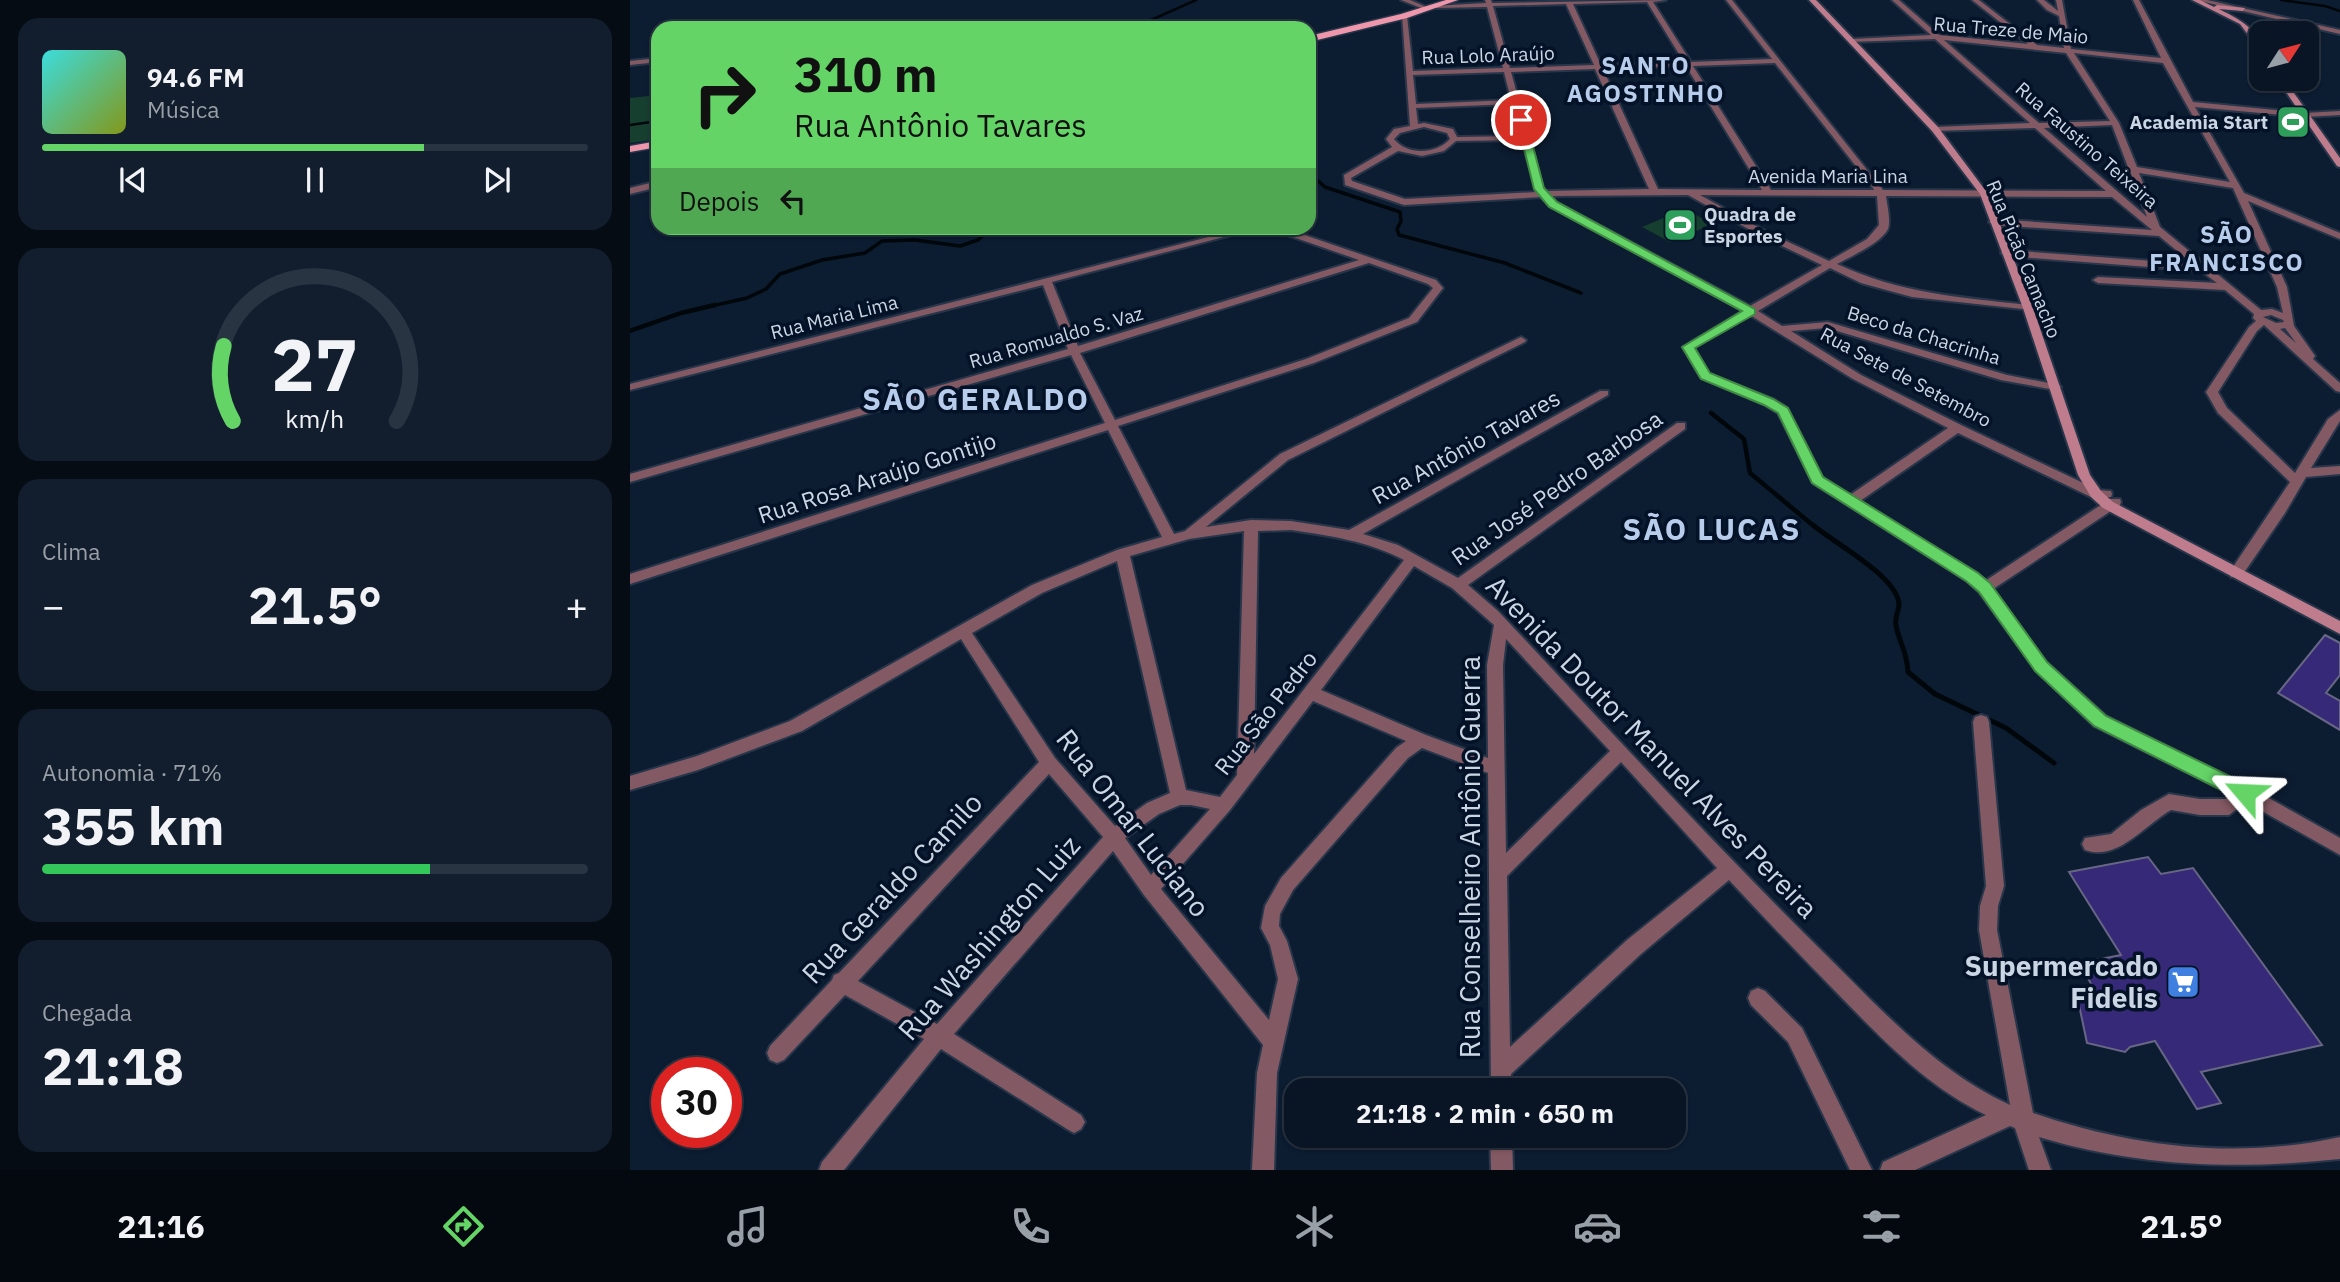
<!DOCTYPE html>
<html lang="pt">
<head>
<meta charset="utf-8">
<style>
  body { margin:0; font-family:"IBM Plex Sans",sans-serif; background:#121e2d; color:#f1f3f6; height:100vh; display:flex; flex-direction:column; font-size:26px; white-space:nowrap }
  * { box-sizing:border-box; margin:0 }
  p { font-size:23px; color:#999fa7 }
  .icon { flex:none; width:38px; height:38px; fill:none; stroke:currentColor; stroke-width:2; stroke-linecap:round; stroke-linejoin:round }
  .map { position:relative; flex:1; overflow:hidden }
  .sheet { display:flex; flex-direction:column; gap:18px; padding:18px; background:#050c14; width:630px }
  .sheet>* { flex:none }
  .guide { position:absolute; left:21px; top:21px; width:665px; height:214px; border-radius:21px; box-shadow:0 2px 5px #0004,0 0 0 2px #293442; background:#64d467; color:#111; overflow:hidden }
  .needle { width:46px; rotate:54deg }
  .fabs { position:absolute; left:1619px; top:21px; display:grid; gap:14px }
  .fabs a { display:grid; place-items:center; width:70px; height:70px; border-radius:14px; background:#091525; box-shadow:0 2px 5px #0004,0 0 0 2px #293442; font-size:35px }
  .speed { position:absolute; left:21px; top:1057px; display:flex; gap:14px; font-size:35px; font-weight:700; text-align:center }
  .speed>* { display:grid; place-content:center; width:91px; height:91px; border-radius:50%; background:#091525; box-shadow:0 2px 5px #0004,0 0 0 2px #293442; line-height:1 }
  .speed .limit { border:10px solid #d22; background:#fff; color:#111 }
  .pin { position:absolute; display:grid; place-items:center; width:60px; height:60px; color:#fff; margin:-30px; border:4px solid #fff; border-radius:50%; box-shadow:0 2px 7px #0007 }
  .me { position:absolute; width:77px; margin:-38px; rotate:296deg; stroke-linejoin:round; filter:drop-shadow(0 0 5px #0008) }
  .turn { display:flex; align-items:center; gap:24px; height:147px; padding:0 28px; font-size:32px }
  .turn .icon { width:91px; height:91px; stroke-width:2.5 }
  .turn b { display:block; font-size:49px; line-height:60px }
  .then { display:flex; align-items:center; height:66px; padding:0 28px; background:#0003; gap:14px; font-size:26px }
  .big { font-size:52px; font-weight:700; line-height:1.1 }
  .sheet .widget { flex:1; display:flex; flex-direction:column; justify-content:center; gap:10px; min-width:0; padding:0 24px; border-radius:21px; background:#121e2d }
  .sheet .dial { align-items:center; gap:0 }
  .dial svg { height:182px; overflow:visible; fill:none; stroke:#293442; stroke-width:7; stroke-linecap:round; text-anchor:middle }
  .dial text { fill:#f1f3f6; stroke:none }
  .song { display:flex; align-items:center; gap:21px }
  .cover { width:84px; height:84px; border-radius:10px; background:linear-gradient(135deg,hsl(180 70% 55%),hsl(70 70% 35%)) }
  .played { height:7px; border-radius:4px; background:linear-gradient(90deg,#64d467 70%,#293442 70%) }
  .keys { display:flex; justify-content:space-around; direction:ltr }
  .heat { display:flex; justify-content:space-between; align-items:center; font-size:38px; direction:ltr }
  .charge { height:10px; border-radius:5px; background:linear-gradient(90deg,#34c759 71%,#293442 0) }
  .trip { position:absolute; left:654px; top:1078px; width:402px; height:70px; border-radius:21px; background:#091525; box-shadow:0 2px 5px #0004,0 0 0 2px #293442; font-weight:700; line-height:70px; text-align:center }
  .menu { display:flex; height:112px; justify-content:space-around; align-items:center; background:#04080f; color:#999fa7 }
  .menu .icon { width:49px; height:49px }
  .menu .active { color:#64d467 }
  .menu b { font-size:32px; color:#f1f3f6 }
  main { display:flex; flex:1; min-height:0 }
  .map>svg:first-child { display:block }
</style>
</head>
<body>
<main>
<section class="sheet">
<div class="widget">
<div class="song"><i class="cover"></i><div><b>94.6 FM</b><p>Música</p></div></div>
<div class="played"></div>
<div class="keys"><svg class="icon" aria-label="previous" viewBox="0 0 24 24"><path d="M18 5L8 12l10 7zM5 5v14"/></svg><svg class="icon" aria-label="pause" viewBox="0 0 24 24"><path d="M8 5v14M16 5v14"/></svg><svg class="icon" aria-label="next" viewBox="0 0 24 24"><path d="M6 5l10 7-10 7zM19 5v14"/></svg></div>
</div>
<div class="widget dial"><svg viewBox="0 0 100 80">
<path d="M14 69A42 42 0 1 1 86 69"/>
<path d="M14 69A42 42 0 0 1 10 36" stroke="#64d467"/>
<text x="50" y="56" font-size="32" font-weight="700">27</text>
<text x="50" y="72" font-size="11">km/h</text>
</svg></div>
<div class="widget"><p>Clima</p>
<div class="heat"><a>−</a><b class="big">21.5°</b><a>+</a></div>
</div>
<div class="widget"><p>Autonomia · 71%</p><b class="big">355 km</b><div class="charge"></div></div>
<div class="widget"><p>Chegada</p><b class="big">21:18</b></div>
</section>
<div class="map">
<svg width="1710" height="1170" viewBox="0 0 1710 1170">
  <rect width="100%" height="100%" fill="#0c1c31"/>
  <g fill="#163f2f">
    <path d="M 28,95 L 28,139 L 0,143 L 0,98 Z"/>
    <path d="M 1055,209 L 1083,224 L 1040,242 L 1012,227 Z"/>
  </g>
  <g fill="none" stroke-linecap="round" stroke-linejoin="round">
    <g stroke="#00070b" stroke-width="2.5">
      <path d="M 1651,0 L 1695,6 L 1710,11"/>
      <path d="M 503,28 L 566,0"/>
      <path d="M 0,125 L 28,121"/>
    </g>
    <g stroke="#00070b" stroke-width="3.5">
      <path d="M 679,173 L 695,187 L 770,212 L 771,221 L 767,229 L 769,235 L 875,263 L 951,293"/>
      <path d="M 77,307 L 117,298 L 136,289 L 150,274 L 192,260 L 235,253 L 252,241 L 285,240 L 330,246 L 348,240 L 357,232 L 390,228"/>
    </g>
    <g stroke="#00070b" stroke-width="4.5">
      <path d="M 0,331 L 51,313 L 85,305"/>
      <path d="M 1081,413 L 1114,439 L 1120,473 L 1185,527"/>
    </g>
    <path stroke="#00070b" stroke-width="5" d="M 1183,525 C 1204,543 1267,576 1269,604 C 1269,611 1264,618 1266,625 C 1269,643 1277,650 1278,672 L 1305,694 L 1376,728 L 1424,763"/>
  </g>
  <g fill="#362977" stroke="#676685" stroke-width="2">
    <path d="M 1695,635 L 1710,643 L 1710,675 L 1696,693 L 1710,701 L 1710,730 L 1648,693 Z"/>
    <path d="M 1518,857 L 1531,874 L 1563,868 L 1692,1045 L 1571,1072 L 1591,1103 L 1567,1109 L 1525,1041 L 1500,1047 L 1495,1052 L 1457,1043 L 1448,1000 L 1471,1003 L 1450,963 L 1491,955 L 1439,872 Z"/>
  </g>
  <g fill="none" stroke-linecap="round" stroke-linejoin="round">
    <defs>
      <g id="street">
        <path d="M 771,0 L 780,0 L 801,9 L 796,10 Z"/>
        <path d="M 855,0 L 861,0 L 862,3 L 1036,0 L 1023,2 L 1061,62 L 1142,59 L 1096,0 L 1102,0 L 1253,190 L 1476,191 L 1405,128 L 1302,131 L 1302,127 L 1305,127 L 1400,123 L 1305,39 L 1220,42 L 1222,39 L 1301,35 L 1262,0 L 1269,0 L 1309,35 L 1398,44 L 1342,0 L 1349,0 L 1407,45 L 1434,48 L 1429,16 L 1417,10 L 1407,0 L 1414,0 L 1428,11 L 1426,0 L 1432,0 L 1441,49 L 1531,58 L 1503,0 L 1509,0 L 1563,102 L 1675,113 L 1710,111 L 1710,115 L 1675,117 L 1565,107 L 1614,193 L 1710,233 L 1710,239 L 1618,201 L 1657,287 L 1664,326 L 1685,356 L 1683,359 L 1710,383 L 1710,392 L 1706,391 L 1634,325 L 1627,331 L 1588,392 L 1597,408 L 1665,473 L 1698,419 L 1710,410 L 1710,421 L 1681,468 L 1710,466 L 1710,474 L 1676,477 L 1655,513 L 1611,577 L 1601,577 L 1599,573 L 1660,482 L 1588,413 L 1576,392 L 1619,327 L 1626,321 L 1623,318 L 1624,314 L 1595,290 L 1468,283 L 1463,280 L 1468,277 L 1587,283 L 1571,271 L 1376,256 L 1371,253 L 1376,250 L 1563,264 L 1529,236 L 1364,225 L 1359,222 L 1364,219 L 1522,230 L 1482,197 L 1256,196 C 1257,204 1261,221 1258,229 C 1251,243 1220,257 1207,264 C 1272,294 1329,297 1398,305 L 1403,308 L 1402,310 L 1282,297 L 1231,283 L 1200,268 L 1128,311 L 1152,326 L 1198,322 L 1377,375 L 1429,385 L 1431,387 L 1425,390 L 1371,380 L 1197,328 L 1161,331 L 1231,375 L 1331,425 L 1468,490 L 1481,491 L 1482,494 L 1481,497 L 1461,497 L 1328,433 L 1230,501 L 1347,573 L 1355,581 L 1480,499 L 1490,499 L 1491,502 L 1490,505 L 1363,589 L 1416,662 L 1476,716 L 1621,788 L 1710,838 L 1710,855 L 1616,802 L 1599,815 L 1570,815 L 1541,810 C 1515,825 1487,862 1455,850 L 1452,844 L 1455,838 L 1481,834 L 1511,810 L 1539,794 L 1570,799 L 1596,799 L 1601,794 L 1464,726 L 1406,670 L 1349,592 L 1337,581 L 1183,483 L 1148,413 L 1135,405 L 1071,378 L 1053,347 L 1113,311 L 920,206 L 911,197 L 774,205 L 715,185 L 714,175 L 762,147 L 756,139 L 764,129 L 780,126 L 772,15 L 777,16 L 783,71 L 873,68 L 857,7 L 806,8 L 803,6 L 856,3 ZM 1017,2 L 1054,62 L 971,65 L 943,4 ZM 936,4 L 964,65 L 880,68 L 863,6 ZM 1314,40 L 1436,53 L 1480,121 L 1409,123 ZM 1444,53 L 1533,63 L 1600,182 L 1507,167 L 1489,123 ZM 1145,63 L 1243,188 L 1244,190 L 1141,190 L 1063,66 ZM 1056,66 L 1132,190 L 1028,189 L 973,69 ZM 965,69 L 1019,189 L 916,191 L 913,188 L 881,72 ZM 874,72 L 881,100 L 786,104 L 783,75 ZM 882,104 L 891,136 L 827,137 L 823,129 L 794,123 L 788,124 L 786,108 ZM 1482,125 L 1498,167 L 1497,169 L 1500,171 L 1517,217 L 1414,128 ZM 794,127 L 817,133 L 820,139 C 806,154 778,156 764,139 L 770,133 ZM 892,140 L 907,192 L 775,199 L 722,181 L 721,178 L 768,151 L 792,156 L 814,151 L 826,141 ZM 1509,173 L 1603,188 L 1647,287 L 1653,313 L 1642,309 L 1631,310 L 1530,227 ZM 1058,195 L 1131,236 L 1192,265 L 1120,306 L 926,202 L 921,196 ZM 1070,195 L 1247,196 L 1249,225 L 1237,239 L 1199,261 L 1137,232 ZM 1120,315 L 1223,379 L 1318,428 L 1220,495 L 1192,477 L 1157,408 L 1143,399 L 1079,374 L 1064,348 ZM 1641,315 L 1653,320 L 1654,322 L 1646,323 L 1633,317 ZM 1655,328 L 1666,343 L 1650,329 Z"/>
        <path d="M 1566,0 L 1577,0 L 1710,30 L 1710,34 Z"/>
        <path d="M 28,58 L 28,62 L 0,65 L 0,61 Z"/>
        <path d="M 28,181 L 28,187 L 0,194 L 0,188 Z"/>
        <path d="M 614,228 L 628,228 L 422,282 L 448,346 L 729,260 L 643,230 L 642,228 L 654,228 L 806,280 L 813,288 L 787,322 L 684,363 L 488,426 L 544,534 L 555,531 L 650,454 L 891,337 L 896,340 L 895,342 L 658,460 L 576,527 L 621,520 L 661,521 L 719,530 L 970,391 L 978,391 L 978,395 L 733,534 L 768,545 L 828,578 L 1047,423 L 1055,423 L 1055,429 L 838,585 L 868,611 C 974,724 1079,839 1189,948 C 1248,1006 1304,1070 1380,1105 L 1349,930 L 1350,906 L 1356,886 L 1343,722 L 1345,717 L 1351,715 L 1357,717 L 1359,722 L 1374,886 L 1368,906 L 1367,930 L 1403,1113 C 1503,1147 1606,1160 1710,1137 L 1710,1159 C 1607,1170 1509,1167 1409,1137 L 1421,1170 L 1399,1170 L 1385,1128 L 1380,1126 L 1285,1170 L 1250,1170 L 1253,1162 L 1356,1115 C 1297,1087 1252,1039 1207,993 C 1171,956 1134,918 1099,880 L 1011,954 L 881,1074 L 881,1090 L 861,1090 L 858,773 L 792,748 L 778,758 L 663,890 L 650,914 L 649,926 L 657,941 L 668,979 L 647,1073 L 644,1170 L 622,1170 L 627,1073 L 633,1045 L 514,895 L 483,851 L 324,1034 L 451,1115 L 455,1122 L 451,1129 L 444,1133 L 437,1129 L 311,1049 L 214,1170 L 189,1170 L 192,1162 L 294,1039 L 215,995 L 154,1060 L 147,1063 L 140,1060 L 137,1053 L 140,1046 L 202,980 L 204,975 L 209,973 L 409,762 L 331,639 L 172,731 L 68,770 L 0,790 L 0,776 L 67,756 L 160,721 L 402,585 L 487,550 L 532,537 L 478,430 L 0,584 L 0,574 L 475,423 L 441,355 L 0,482 L 0,474 L 438,349 L 413,285 L 0,390 L 0,384 ZM 739,263 L 798,284 L 803,288 L 779,318 L 676,359 L 485,420 L 450,353 ZM 661,530 C 701,536 738,541 774,560 L 624,754 L 628,531 ZM 614,531 L 607,775 L 590,797 L 556,790 L 500,556 L 559,539 ZM 487,561 L 540,793 L 517,803 L 485,826 L 425,758 L 342,633 L 412,593 ZM 784,566 L 822,588 L 864,625 L 857,665 L 858,758 L 796,735 L 691,690 ZM 876,639 L 980,751 L 876,853 L 873,665 ZM 683,701 L 776,741 L 766,748 L 651,878 L 635,906 L 631,928 L 640,945 L 648,979 L 639,1020 L 531,889 L 600,810 ZM 991,762 L 1087,868 L 997,940 L 880,1047 L 877,876 ZM 419,774 L 473,837 L 307,1024 L 228,981 ZM 550,805 L 561,805 L 580,809 L 521,875 L 495,838 L 529,814 Z"/>
        <path d="M 1128,988 L 1135,991 L 1172,1028 L 1242,1170 L 1220,1170 L 1158,1042 L 1121,1005 L 1118,998 L 1121,991 Z"/>
        <path d="M 860,1136 L 882,1136 L 883,1170 L 861,1170 Z"/>
      </g>
      <g id="secondary">
        <path d="M 1179,0 L 1186,0 L 1308,127 L 1358,194 L 1403,308 L 1460,475 L 1471,491 L 1483,502 L 1710,621 L 1710,634 L 1473,508 L 1461,497 L 1448,475 L 1393,308 L 1350,194 L 1302,131 Z"/>
        <path d="M 1562,0 L 1570,0 L 1584,7 L 1587,5 L 1615,8 L 1613,11 L 1589,9 C 1606,18 1631,29 1631,52 L 1610,24 Z"/>
        <path d="M 1647,79 L 1654,79 L 1710,158 L 1710,167 L 1707,166 Z"/>
      </g>
      <g id="primary">
        <path d="M 816,0 L 828,0 L 777,18 L 679,42 L 679,36 L 771,14 Z"/>
        <path d="M 28,141 L 28,147 L 0,152 L 0,146 Z"/>
      </g>
    </defs>
    <use href="#street" stroke="#27364a" stroke-width="4"/>
    <use href="#secondary" stroke="#27364a" stroke-width="4"/>
    <use href="#primary" stroke="#27364a" stroke-width="3"/>
    <use href="#street" fill="#835963" fill-rule="evenodd"/>
    <use href="#secondary" fill="#bf7c8c" fill-rule="evenodd"/>
    <use href="#primary" fill="#ee97ac" fill-rule="evenodd"/>
  </g>
  <path fill="#64d467" stroke="#418a43" stroke-width="2" d="M 891,117 L 896,120 L 914,188 L 927,202 L 1125,309 L 1125,314 L 1065,348 L 1080,373 L 1143,399 L 1158,408 L 1193,477 L 1348,573 L 1360,583 L 1417,662 L 1476,716 L 1622,787 L 1625,793 L 1622,799 L 1615,801 L 1609,799 L 1464,726 L 1405,671 L 1349,592 L 1336,581 L 1182,483 L 1148,413 L 1134,405 L 1071,379 L 1052,347 L 1112,311 L 919,207 L 904,189 L 887,120 Z"/>
  <defs>
    <symbol id="stadium-square" viewBox="-11 -11 22 22"><rect x="-9" y="-9" width="18" height="18" rx="4" fill="#2e9e5b" stroke="#041227"/><path d="M0-5a6.5 5 0 1 0 0 10a6.5 5 0 1 0 0-10ZM-3.5-1.8h7v3.6h-7Z" fill="#fff"/></symbol>
    <symbol id="supermarket-square" viewBox="-11 -11 22 22"><rect x="-9" y="-9" width="18" height="18" rx="4" fill="#3f7fe0" stroke="#041227"/><path d="M-6-5.5h2.5l.6 2H6L4.5 2H-2.5L-4.4-4H-6ZM-1.5 3.2a1.3 1.3 0 1 0 .1 0ZM3 3.2a1.3 1.3 0 1 0 .1 0Z" fill="#fff"/></symbol>
  </defs>
  <g fill-rule="evenodd">
    <use href="#stadium-square" x="1644" y="103" width="38" height="38"/>
    <use href="#stadium-square" x="1031" y="206" width="38" height="38"/>
    <use href="#supermarket-square" x="1534" y="963" width="38" height="38"/>
  </g>
  <g text-anchor="middle" stroke-width="7" stroke-linejoin="round" paint-order="stroke">
    <g font-size="19" fill="#cbd6e5" stroke="#041227">
      <text transform="translate(1381 30) rotate(5)" y="7">Rua Treze de Maio</text>
      <text transform="translate(858 55) rotate(-2)" y="7">Rua Lolo Araújo</text>
      <text transform="translate(1457 145) rotate(41)" y="7">Rua Faustino Teixeira</text>
      <text x="1198" y="183">Avenida Maria Lina</text>
      <text transform="translate(1394 259) rotate(68)" y="7">Rua Picão Camacho</text>
      <text transform="translate(204 317) rotate(-14)" y="7">Rua Maria Lima</text>
      <text transform="translate(1294 335) rotate(17)" y="7">Beco da Chacrinha</text>
      <text transform="translate(426 337) rotate(-16)" y="7">Rua Romualdo S. Vaz</text>
      <text transform="translate(1276 377) rotate(28)" y="7">Rua Sete de Setembro</text>
    </g>
    <g font-size="19" font-weight="bold" fill="#cbd6e5" stroke="#041227" text-anchor="end">
      <text x="1638" y="129">Academia Start</text>
      <text x="1074" y="221" text-anchor="start">Quadra de<tspan x="1074" dy="22">Esportes</tspan></text>
    </g>
    <g font-size="23" fill="#cbd6e5" stroke="#041227">
      <text transform="translate(836 447) rotate(-29)" y="8">Rua Antônio Tavares</text>
      <text transform="translate(247 478) rotate(-18)" y="8">Rua Rosa Araújo Gontijo</text>
      <text transform="translate(927 488) rotate(-35)" y="8">Rua José Pedro Barbosa</text>
      <text transform="translate(636 713) rotate(-52)" y="8">Rua São Pedro</text>
    </g>
    <g font-size="24" font-weight="bold" letter-spacing="2" fill="#b8cdeb" stroke="#041227">
      <text x="1016" y="74">SANTO<tspan x="1016" dy="28">AGOSTINHO</tspan></text>
      <text x="1597" y="243">SÃO<tspan x="1597" dy="28">FRANCISCO</tspan></text>
    </g>
    <g font-size="28" fill="#cbd6e5" stroke="#041227">
      <text transform="translate(1022 747) rotate(46)" y="10">Avenida Doutor Manuel Alves Pereira</text>
      <text transform="translate(503 823) rotate(52)" y="10">Rua Omar Luciano</text>
      <text transform="translate(840 857) rotate(-90)" y="10">Rua Conselheiro Antônio Guerra</text>
      <text transform="translate(262 888) rotate(-47)" y="10">Rua Geraldo Camilo</text>
      <text transform="translate(359 938) rotate(-49)" y="10">Rua Washington Luiz</text>
    </g>
    <g font-size="28" font-weight="bold" fill="#cbd6e5" stroke="#041227" text-anchor="end">
      <text x="1528" y="976">Supermercado<tspan x="1528" dy="32">Fidelis</tspan></text>
    </g>
    <g font-size="30" font-weight="bold" letter-spacing="2" fill="#b8cdeb" stroke="#041227">
      <text x="346" y="410">SÃO GERALDO</text>
      <text x="1082" y="540">SÃO LUCAS</text>
    </g>
  </g>
</svg>
<div class="fabs">
<a><svg class="needle" viewBox="-14 -14 28 28"><path d="M0-13l5 13h-10z" fill="#e53935"/><path d="M0 13l5-13h-10z" fill="#999fa7"/></svg></a>
</div>
<div class="speed"><div class="limit">30</div></div>
<div class="pin" style="left:891px;top:120px;background:#d93025"><svg class="icon" aria-label="arrive" viewBox="0 0 24 24"><path d="M6 21V4h12l-3 4 3 4H6"/></svg></div>
<svg class="me" style="left:1615px;top:793px" viewBox="-20 -20 40 40"><path d="M0-17L14 15 0 8-14 15z" fill="#64d467" stroke="#fff" stroke-width="4"/></svg>
<div class="trip">21:18 · 2 min · 650 m</div>
<div class="guide">
<div class="turn"><svg class="icon" aria-label="right" viewBox="0 0 24 24"><path d="M7 20v-9h11M14 6l5 5-5 5"/></svg><div><b>310 m</b>Rua Antônio Tavares</div></div>
<div class="then">Depois<svg class="icon" aria-label="left" viewBox="0 0 24 24"><path d="M17 20v-9H6M10 6l-5 5 5 5"/></svg></div>
</div>
</div>
</main>
<nav class="menu">
<b>21:16</b>
<svg class="icon active" aria-label="directions" viewBox="0 0 24 24"><path d="M12 3l9 9-9 9-9-9zM9 14v-3h6M13 9l2 2-2 2"/></svg>
<svg class="icon" aria-label="music" viewBox="0 0 24 24"><path d="M9 18V5l10-2v13"/><circle cx="6" cy="18" r="3"/><circle cx="16" cy="16" r="3"/></svg>
<svg class="icon" aria-label="phone" viewBox="0 0 24 24"><path d="M5 4h4l2 5-3 2q2 4 5 5l2-3 5 2v4C11 20 4 13 5 4z"/></svg>
<svg class="icon" aria-label="climate" viewBox="0 0 24 24"><path d="M12 3v18M4 7l16 10M4 17L20 7"/></svg>
<svg class="icon" aria-label="car" viewBox="0 0 24 24"><path d="M5 17H2v-5l4-1 3-4h7l3 4 3 1v5h-3M9 17h6M6 11h13"/><circle cx="7" cy="17" r="2"/><circle cx="17" cy="17" r="2"/></svg>
<svg class="icon" aria-label="filters" viewBox="0 0 24 24"><path d="M4 7h16M4 17h16"/><circle cx="9" cy="7" r="2"/><circle cx="15" cy="17" r="2"/></svg>
<b>21.5°</b>
</nav>
</body>
</html>
